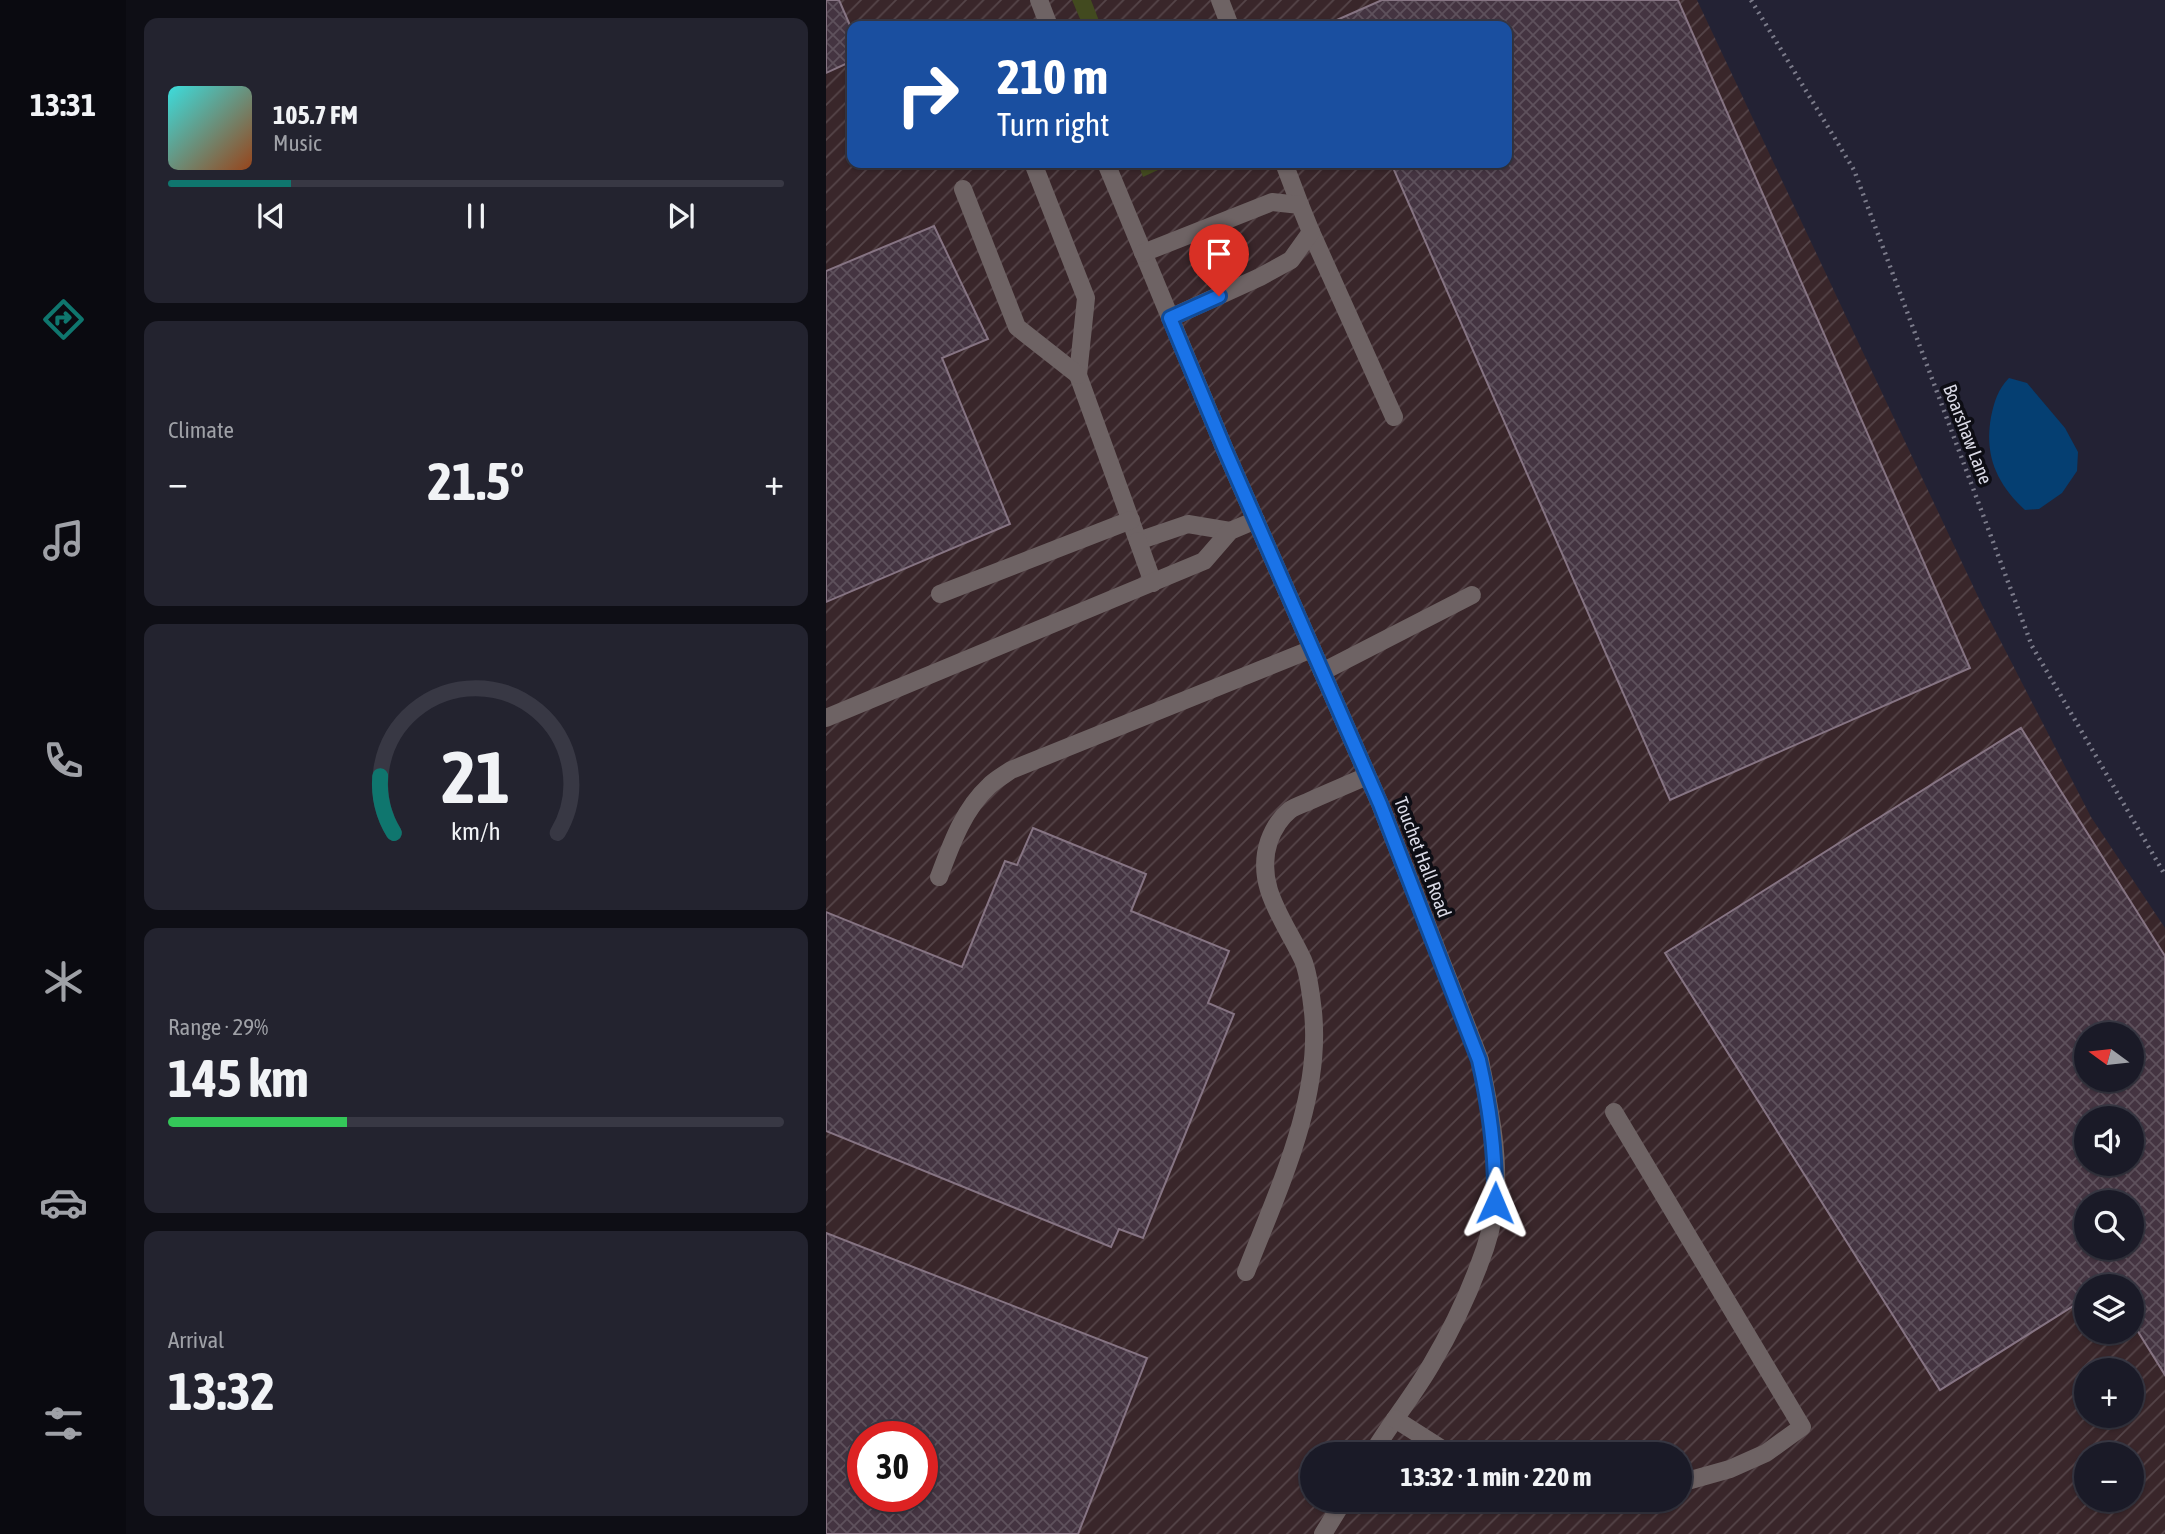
<!DOCTYPE html>
<html lang="en">
<head>
<meta charset="utf-8">
<style>
  body { margin:0; font-family:"Asap Condensed",sans-serif; background:#23232f; color:#f1f3f6; height:100vh; display:flex; flex-direction:column; font-size:26px; white-space:nowrap }
  * { box-sizing:border-box; margin:0 }
  p { font-size:23px; color:#9fa1a7 }
  .icon { flex:none; width:38px; height:38px; fill:none; stroke:currentColor; stroke-width:2; stroke-linecap:round; stroke-linejoin:round }
  .map { position:relative; flex:1; overflow:hidden }
  .panel { display:flex; flex-direction:column; gap:18px; padding:18px; background:#0e0e15; width:700px }
  .panel>* { flex:none }
  .hud { position:absolute; left:21px; top:21px; width:665px; height:147px; border-radius:14px; box-shadow:0 2px 5px #0004,0 0 0 2px #383844; background:#1a4fa0; color:#fff; overflow:hidden }
  .needle { width:46px; rotate:285deg }
  .fabs { position:absolute; left:1248px; top:1022px; display:grid; gap:14px }
  .fabs a { display:grid; place-items:center; width:70px; height:70px; border-radius:50%; background:#1a1a27; box-shadow:0 2px 5px #0004,0 0 0 2px #383844; font-size:35px }
  .speed { position:absolute; left:21px; top:1421px; display:flex; gap:14px; font-size:35px; font-weight:700; text-align:center }
  .speed>* { display:grid; place-content:center; width:91px; height:91px; border-radius:50%; background:#1a1a27; box-shadow:0 2px 5px #0004,0 0 0 2px #383844; line-height:1 }
  .speed .limit { border:10px solid #d22; background:#fff; color:#111 }
  .pin { position:absolute; display:grid; place-items:center; width:60px; height:60px; color:#fff; margin:-72px -30px; border-radius:50% 50% 50% 0; rotate:-45deg; box-shadow:0 0 7px #0007 }
  .pin .icon { rotate:45deg }
  .me { position:absolute; width:77px; margin:-38px; rotate:1deg; stroke-linejoin:round; filter:drop-shadow(0 0 5px #0008) }
  .turn { display:flex; align-items:center; gap:24px; height:147px; padding:0 35px; font-size:32px }
  .turn .icon { width:91px; height:91px; stroke-width:2.5 }
  .turn b { display:block; font-size:49px; line-height:60px }
  .big { font-size:52px; font-weight:700; line-height:1.1 }
  .panel .widget { flex:1; display:flex; flex-direction:column; justify-content:center; gap:10px; min-width:0; padding:0 24px; border-radius:14px; background:#23232f }
  .panel .dial { align-items:center; gap:0 }
  .dial svg { height:182px; overflow:visible; fill:none; stroke:#383844; stroke-width:7; stroke-linecap:round; text-anchor:middle }
  .dial text { fill:#f1f3f6; stroke:none }
  .song { display:flex; align-items:center; gap:21px }
  .cover { width:84px; height:84px; border-radius:10px; background:linear-gradient(135deg,hsl(180 70% 55%),hsl(20 70% 35%)) }
  .played { height:7px; border-radius:4px; background:linear-gradient(90deg,#0f766e 20%,#383844 20%) }
  .keys { display:flex; justify-content:space-around; direction:ltr }
  .heat { display:flex; justify-content:space-between; align-items:center; font-size:38px; direction:ltr }
  .charge { height:10px; border-radius:5px; background:linear-gradient(90deg,#34c759 29%,#383844 0) }
  .trip { position:absolute; left:474px; top:1442px; width:392px; height:70px; border-radius:35px; background:#1a1a27; box-shadow:0 2px 5px #0004,0 0 0 2px #383844; font-weight:700; line-height:70px; text-align:center }
  main { display:flex; flex:1; min-height:0 }
  .menu { display:flex; flex-direction:column; width:126px; justify-content:space-around; align-items:center; background:#0a0a10; color:#9fa1a7 }
  .menu .icon { width:49px; height:49px }
  .menu .selected { color:#0f766e }
  .menu b { font-size:32px; color:#f1f3f6 }
  .map>svg:first-child { display:block }
</style>
</head>
<body>
<main>
<nav class="menu">
<b>13:31</b>
<svg class="icon selected" aria-label="directions" viewBox="0 0 24 24"><path d="M12 3l9 9-9 9-9-9zM9 14v-3h6M13 9l2 2-2 2"/></svg>
<svg class="icon" aria-label="music" viewBox="0 0 24 24"><path d="M9 18V5l10-2v13"/><circle cx="6" cy="18" r="3"/><circle cx="16" cy="16" r="3"/></svg>
<svg class="icon" aria-label="phone" viewBox="0 0 24 24"><path d="M5 4h4l2 5-3 2q2 4 5 5l2-3 5 2v4C11 20 4 13 5 4z"/></svg>
<svg class="icon" aria-label="climate" viewBox="0 0 24 24"><path d="M12 3v18M4 7l16 10M4 17L20 7"/></svg>
<svg class="icon" aria-label="car" viewBox="0 0 24 24"><path d="M5 17H2v-5l4-1 3-4h7l3 4 3 1v5h-3M9 17h6M6 11h13"/><circle cx="7" cy="17" r="2"/><circle cx="17" cy="17" r="2"/></svg>
<svg class="icon" aria-label="filters" viewBox="0 0 24 24"><path d="M4 7h16M4 17h16"/><circle cx="9" cy="7" r="2"/><circle cx="15" cy="17" r="2"/></svg>
</nav>
<section class="panel">
<div class="widget">
<div class="song"><i class="cover"></i><div><b>105.7 FM</b><p>Music</p></div></div>
<div class="played"></div>
<div class="keys"><svg class="icon" aria-label="previous" viewBox="0 0 24 24"><path d="M18 5L8 12l10 7zM5 5v14"/></svg><svg class="icon" aria-label="pause" viewBox="0 0 24 24"><path d="M8 5v14M16 5v14"/></svg><svg class="icon" aria-label="next" viewBox="0 0 24 24"><path d="M6 5l10 7-10 7zM19 5v14"/></svg></div>
</div>
<div class="widget"><p>Climate</p>
<div class="heat"><a>−</a><b class="big">21.5°</b><a>+</a></div>
</div>
<div class="widget dial"><svg viewBox="0 0 100 80">
<path d="M14 69A42 42 0 1 1 86 69"/>
<path d="M14 69A42 42 0 0 1 8 44" stroke="#0f766e"/>
<text x="50" y="56" font-size="32" font-weight="700">21</text>
<text x="50" y="72" font-size="11">km/h</text>
</svg></div>
<div class="widget"><p>Range · 29%</p><b class="big">145 km</b><div class="charge"></div></div>
<div class="widget"><p>Arrival</p><b class="big">13:32</b></div>
</section>
<div class="map">
<svg width="1339" height="1534" viewBox="0 0 1339 1534">
  <defs>
    <pattern id="industrial-furrows" width="10" height="10" patternUnits="userSpaceOnUse" patternTransform="scale(1.75)"><rect width="10" height="10" fill="#39262a"/><path d="M-1 1l2-2M0 10L10 0M9 11l2-2" fill="none" stroke="#554549"/></pattern>
    <pattern id="building-cross-hatch" width="8" height="8" patternUnits="userSpaceOnUse" patternTransform="scale(1.75)"><rect width="8" height="8" fill="#443441"/><path d="M0 0l8 8M0 8l8-8" fill="none" stroke="#5e515c"/></pattern>
  </defs>
  <rect width="100%" height="100%" fill="#232234"/>
  <path fill="url(#industrial-furrows)" fill-rule="evenodd" d="M 0,0 L 871,0 L 1156,605 L 1265,817 L 1339,928 L 1339,1534 L 0,1534 ZM 26,26 L 681,26 L 681,163 L 26,163 ZM 1260,1034 L 1306,1034 L 1306,1080 L 1260,1080 ZM 1260,1118 L 1306,1118 L 1306,1164 L 1260,1164 ZM 1260,1202 L 1306,1202 L 1306,1248 L 1260,1248 ZM 1260,1286 L 1306,1286 L 1306,1332 L 1260,1332 ZM 1260,1370 L 1306,1370 L 1306,1416 L 1260,1416 ZM 37,1437 L 96,1437 L 96,1496 L 37,1496 ZM 486,1454 L 854,1454 L 854,1500 L 486,1500 ZM 1260,1454 L 1306,1454 L 1306,1500 L 1260,1500 Z"/>
  <g fill="#424a1f">
    <path d="M 246,0 L 265,0 L 275,26 L 257,26 Z"/>
    <path d="M 312,163 L 329,163 L 332,170 L 317,177 Z"/>
  </g>
  <path fill="#053f72" d="M 1183,378 L 1201,383 L 1239,428 L 1252,452 L 1251,471 L 1236,493 L 1213,509 L 1199,510 C 1171,484 1158,456 1165,417 C 1168,402 1172,389 1183,378 Z"/>
  <g fill="url(#building-cross-hatch)" stroke="#867483" stroke-width="2" fill-rule="evenodd">
    <path d="M 0,0 L 13,0 L 26,30 L 26,61 L 0,73 Z"/>
    <path d="M 556,0 L 852,0 L 1144,668 L 844,800 L 565,163 L 681,163 L 681,26 L 506,26 L 504,23 Z"/>
    <path d="M 108,226 L 162,339 L 116,358 L 184,524 L 0,602 L 0,271 Z"/>
    <path d="M 1195,728 L 1339,956 L 1339,1375 L 1306,1322 L 1306,1286 L 1283,1286 L 1282,1284 L 1279,1286 L 1260,1286 L 1260,1298 L 1114,1390 L 839,953 ZM 1260,1034 L 1306,1034 L 1306,1080 L 1260,1080 ZM 1260,1118 L 1306,1118 L 1306,1164 L 1260,1164 ZM 1260,1202 L 1306,1202 L 1306,1248 L 1260,1248 Z"/>
    <path d="M 207,828 L 320,874 L 305,911 L 403,951 L 382,1003 L 408,1014 L 317,1238 L 293,1229 L 285,1247 L 0,1131 L 0,912 L 136,967 L 179,861 L 191,865 Z"/>
    <path d="M 0,1233 L 321,1358 L 252,1534 L 0,1534 ZM 37,1437 L 96,1437 L 96,1496 L 37,1496 Z"/>
  </g>
  <g fill="none" stroke-linecap="round" stroke-linejoin="round">
    <path stroke="#7b7b8a" stroke-width="4.5" stroke-dasharray="2 5" stroke-linecap="butt" d="M 925,0 L 1028,170 L 1206,646 L 1339,875"/>
    <g stroke="#6e6364" stroke-width="18">
      <path d="M 213,0 L 223,26"/>
      <path d="M 394,0 L 404,26"/>
      <path d="M 207,163 L 260,298 L 252,375 L 312,541 L 362,524 L 404,531"/>
      <path d="M 280,163 L 399,450 L 554,804 L 654,1060 C 663,1106 674,1156 669,1203 C 667,1224 661,1245 653,1265 C 640,1300 624,1333 605,1365 C 587,1396 564,1424 546,1454"/>
      <path d="M 458,163 L 474,205"/>
      <path d="M 137,189 L 191,327 L 252,375"/>
      <path d="M 485,232 L 568,417"/>
      <path d="M 317,253 L 446,202 L 474,205 L 485,232 L 465,260 L 434,277 L 344,318"/>
      <path d="M 312,541 L 327,583"/>
      <path d="M 114,594 L 305,520"/>
      <path d="M 496,672 L 646,595"/>
      <path d="M 0,718 L 378,561 L 404,531 L 430,520"/>
      <path d="M 113,877 C 125,845 137,810 163,786 C 169,780 178,775 185,770 L 486,649"/>
      <path d="M 788,1112 L 976,1427 L 940,1453 L 904,1469 L 854,1483"/>
      <path d="M 420,1272 C 451,1192 496,1100 487,1012 C 485,996 483,974 477,960 C 459,921 428,886 443,841 C 447,830 454,818 464,810 C 470,806 480,803 488,799 C 506,791 523,784 541,776"/>
      <path d="M 569,1419 L 624,1454"/>
      <path d="M 497,1534 L 518,1500"/>
    </g>
  </g>
  <g fill="none" stroke-linecap="round" stroke-linejoin="round">
    <defs>
      <path id="route" d="M 393,296 L 344,318 L 399,450 L 554,804 L 653,1060 C 664,1108 670,1154 669,1203"/>
    </defs>
    <use href="#route" stroke="#114b97" stroke-width="18"/>
    <use href="#route" stroke="#1a73e8" stroke-width="12"/>
  </g>
  <g text-anchor="middle" stroke-width="7" stroke-linejoin="round" paint-order="stroke">
    <g font-size="19" fill="#d9d9e5" stroke="#0d0d14">
      <text transform="translate(1142 434) rotate(69)" y="7">Boarshaw Lane</text>
      <text transform="translate(597 857) rotate(69)" y="7">Touchet Hall Road</text>
    </g>
  </g>
</svg>
<div class="fabs">
<a><svg class="needle" viewBox="-14 -14 28 28"><path d="M0-13l5 13h-10z" fill="#e53935"/><path d="M0 13l5-13h-10z" fill="#9fa1a7"/></svg></a>
<a><svg class="icon" aria-label="sound" viewBox="0 0 24 24"><path d="M4 9h4l5-4v14l-5-4H4zM17 9q2 3 0 6"/></svg></a>
<a><svg class="icon" aria-label="search" viewBox="0 0 24 24"><circle cx="10" cy="10" r="6"/><path d="M15 15l6 6"/></svg></a>
<a><svg class="icon" aria-label="layers" viewBox="0 0 24 24"><path d="M12 4l9 5-9 5-9-5zM3 14l9 5 9-5"/></svg></a>
<a>+</a>
<a>−</a>
</div>
<div class="speed"><div class="limit">30</div></div>
<div class="pin" style="left:393px;top:296px;background:#d93025"><svg class="icon" aria-label="arrive" viewBox="0 0 24 24"><path d="M6 21V4h12l-3 4 3 4H6"/></svg></div>
<svg class="me" style="left:669px;top:1203px" viewBox="-20 -20 40 40"><path d="M0-17L14 15 0 8-14 15z" fill="#1a73e8" stroke="#fff" stroke-width="4"/></svg>
<div class="trip">13:32 · 1 min · 220 m</div>
<div class="hud">
<div class="turn"><svg class="icon" aria-label="right" viewBox="0 0 24 24"><path d="M7 20v-9h11M14 6l5 5-5 5"/></svg><div><b>210 m</b>Turn right</div></div>
</div>
</div>
</main>
</body>
</html>
